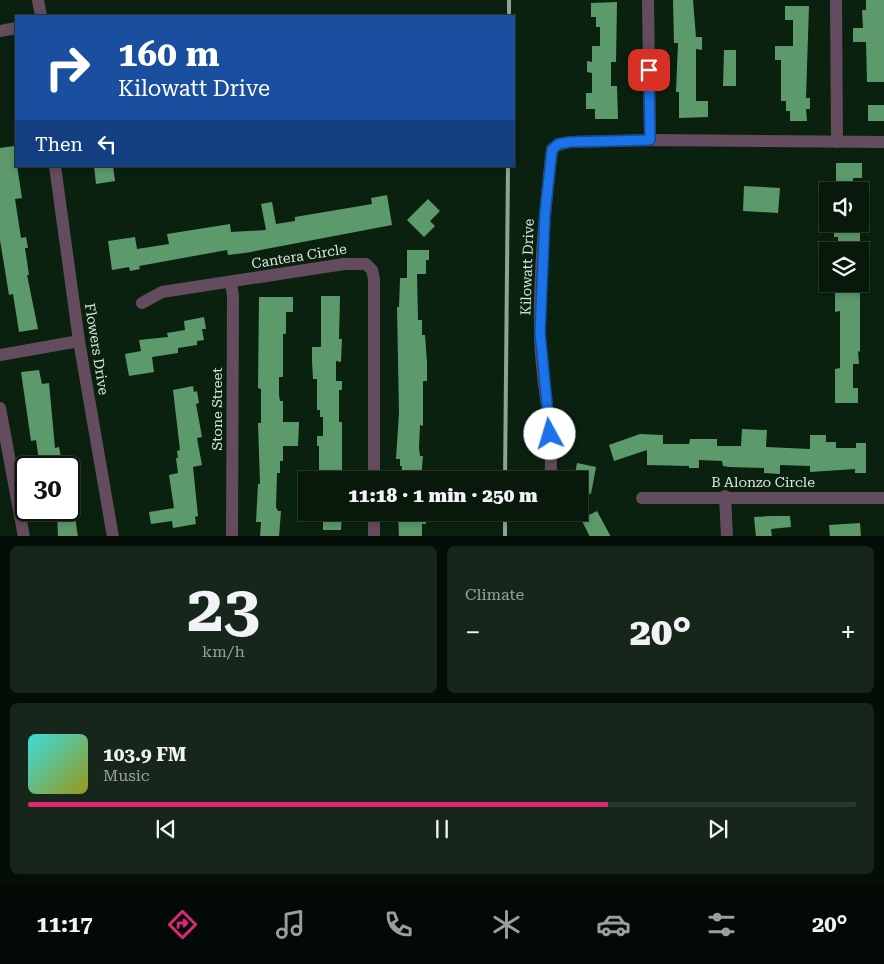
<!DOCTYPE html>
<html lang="en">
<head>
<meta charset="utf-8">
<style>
  body { margin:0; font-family:"Roboto Serif",serif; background:#16261a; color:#f1f3f6; height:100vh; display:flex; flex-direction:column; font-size:19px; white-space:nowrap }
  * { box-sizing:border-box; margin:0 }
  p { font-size:16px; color:#98a09d }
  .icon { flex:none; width:28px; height:28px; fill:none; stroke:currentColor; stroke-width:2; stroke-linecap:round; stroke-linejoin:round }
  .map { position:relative; height:536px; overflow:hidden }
  .drawer { display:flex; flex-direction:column; gap:10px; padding:10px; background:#040e07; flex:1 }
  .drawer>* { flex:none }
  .banner { position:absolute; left:15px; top:15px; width:500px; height:152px; border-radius:0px; box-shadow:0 2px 8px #0003,0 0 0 1px #29382d; background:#1a4fa0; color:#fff; overflow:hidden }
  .fabs { position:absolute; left:819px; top:182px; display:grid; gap:10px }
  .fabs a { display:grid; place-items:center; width:50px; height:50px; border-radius:0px; background:#08190c; box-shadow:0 2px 8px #0003,0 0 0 1px #29382d; font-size:25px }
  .speed { position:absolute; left:15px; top:456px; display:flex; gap:10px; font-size:25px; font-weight:700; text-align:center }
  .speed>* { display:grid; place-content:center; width:65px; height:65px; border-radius:50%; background:#08190c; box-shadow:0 2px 8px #0003,0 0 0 1px #29382d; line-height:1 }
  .speed .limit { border:2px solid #111; border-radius:8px; background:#fff; color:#111 }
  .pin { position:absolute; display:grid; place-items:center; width:42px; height:42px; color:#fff; margin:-21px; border-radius:10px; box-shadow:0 2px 8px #0006 }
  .me { position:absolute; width:55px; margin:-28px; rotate:354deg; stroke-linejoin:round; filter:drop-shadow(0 0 4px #0008) }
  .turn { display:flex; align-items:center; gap:18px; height:105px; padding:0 20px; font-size:22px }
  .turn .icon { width:65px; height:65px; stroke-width:2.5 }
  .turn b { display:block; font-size:35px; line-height:42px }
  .then { display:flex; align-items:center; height:48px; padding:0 20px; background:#0003; gap:10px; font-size:19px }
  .big { font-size:38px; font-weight:800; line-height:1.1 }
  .drawer .tile { flex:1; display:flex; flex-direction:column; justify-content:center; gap:8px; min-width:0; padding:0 18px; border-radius:8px; background:#16261a }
  .drawer .dial { align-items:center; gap:0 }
  .dial b { font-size:65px; line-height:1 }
  .song { display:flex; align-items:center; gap:15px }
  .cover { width:60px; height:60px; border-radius:8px; background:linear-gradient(135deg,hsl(180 70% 55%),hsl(60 70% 35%)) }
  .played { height:5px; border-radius:2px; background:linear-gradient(90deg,#db2777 70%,#29382d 70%) }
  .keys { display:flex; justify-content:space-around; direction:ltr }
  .heat { display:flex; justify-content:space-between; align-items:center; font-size:28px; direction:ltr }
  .drawer .tiles { flex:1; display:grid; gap:10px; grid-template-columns:1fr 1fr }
  .tile:last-child { grid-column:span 2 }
  .trip { position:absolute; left:298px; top:471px; width:290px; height:50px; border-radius:0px; background:#08190c; box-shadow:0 2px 8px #0003,0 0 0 1px #29382d; font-weight:800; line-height:50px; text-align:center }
  .tabs { display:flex; height:80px; justify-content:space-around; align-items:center; background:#030a05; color:#98a09d }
  .tabs .icon { width:35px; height:35px }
  .tabs .on { color:#db2777 }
  .tabs b { font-size:22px; color:#f1f3f6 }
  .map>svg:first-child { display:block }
</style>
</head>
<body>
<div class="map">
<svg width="884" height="537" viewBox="0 0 884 537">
  <rect width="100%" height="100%" fill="#0a2110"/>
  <g fill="#5c9a6b">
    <path d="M 673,0 L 693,0 L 696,37 L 702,37 L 702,50 L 696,49 L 696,101 L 708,101 L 708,117 L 679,118 L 679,92 L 676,92 L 678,43 L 674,43 Z"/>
    <path d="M 866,0 L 884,0 L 884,82 L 867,82 L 866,42 L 853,42 L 853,28 L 863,28 L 862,10 L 866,10 Z"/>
    <path d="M 617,2 L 616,62 L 611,62 L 611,86 L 617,86 L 618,119 L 595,119 L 595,109 L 586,109 L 586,93 L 592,93 L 592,73 L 587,72 L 587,61 L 592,62 L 592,46 L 600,46 L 600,27 L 596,27 L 596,17 L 591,17 L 591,3 Z"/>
    <path d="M 785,6 L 809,6 L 806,98 L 810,98 L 810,109 L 806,109 L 807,121 L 790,121 L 790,111 L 786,111 L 786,101 L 781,101 L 781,60 L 775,60 L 775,46 L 793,46 L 793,20 L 785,20 Z"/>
    <path d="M 724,50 L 736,50 L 736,86 L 723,86 Z"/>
    <rect x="868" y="105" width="16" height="16"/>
    <path d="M 14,146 L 22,198 L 15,199 L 21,238 L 26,237 L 28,248 L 25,248 L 29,275 L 27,275 L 38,329 L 19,332 L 13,294 L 9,295 L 0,240 L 0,148 Z"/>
    <path d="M 836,163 L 862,163 L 862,178 L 853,178 L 853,191 L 836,191 Z"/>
    <path d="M 94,166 L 113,166 L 115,181 L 96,184 Z"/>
    <path d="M 744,186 L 780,188 L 778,213 L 743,211 Z"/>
    <path d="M 387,195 L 392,225 L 245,253 L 228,255 L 227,250 L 139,266 L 140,269 L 130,271 L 129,267 L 112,270 L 108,241 L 135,237 L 137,249 L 169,244 L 167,234 L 230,224 L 231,232 L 266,230 L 261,204 L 272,202 L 276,224 L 295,221 L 295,217 L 372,204 L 371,198 Z"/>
    <path d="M 428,199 L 440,211 L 430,221 L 435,226 L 424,237 L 407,220 Z"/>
    <path d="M 834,224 L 860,224 L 860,251 L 838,251 L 838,237 L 834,237 Z"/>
    <path d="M 407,250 L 429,250 L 429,260 L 426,260 L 426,274 L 417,274 L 418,320 L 422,320 L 422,335 L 425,335 L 427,362 L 427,381 L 423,381 L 423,426 L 420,425 L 419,448 L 420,456 L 423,456 L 421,480 L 401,480 L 402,466 L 400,466 L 400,459 L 396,459 L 399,413 L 397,307 L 399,307 L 400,278 L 407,278 Z"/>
    <path d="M 835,288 L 860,288 L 860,352 L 858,351 L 859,364 L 853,364 L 853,388 L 858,388 L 858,403 L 835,403 L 835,369 L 840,368 L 840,311 L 835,312 Z"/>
    <path d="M 321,296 L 340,296 L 339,339 L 342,339 L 341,362 L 336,361 L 336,381 L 342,381 L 342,390 L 339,390 L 339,422 L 342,422 L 342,474 L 330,474 L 330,480 L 319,480 L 319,446 L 317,446 L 317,436 L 323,436 L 323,417 L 320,417 L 320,410 L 317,410 L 317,379 L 313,379 L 312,361 L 312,347 L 321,347 Z"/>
    <path d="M 259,297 L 293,297 L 293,312 L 286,312 L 286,334 L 283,334 L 283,377 L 279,377 L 279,395 L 280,401 L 283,401 L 283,422 L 299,422 L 298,446 L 283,446 L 283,461 L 280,461 L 280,473 L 277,473 L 276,507 L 278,511 L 281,511 L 279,537 L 260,537 L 261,522 L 256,522 L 258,484 L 260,484 L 258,423 L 261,423 L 261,389 L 258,388 Z"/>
    <path d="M 204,317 L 206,329 L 202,329 L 204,340 L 197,341 L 197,345 L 178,348 L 178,353 L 152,357 L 154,372 L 129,376 L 125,354 L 141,351 L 139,340 L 168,337 L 167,333 L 185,330 L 184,321 Z"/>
    <path d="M 39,370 L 42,384 L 49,383 L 55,448 L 59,447 L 63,468 L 40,468 L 36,440 L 31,441 L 21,372 Z"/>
    <path d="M 193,386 L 194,392 L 197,391 L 199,403 L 196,404 L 202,437 L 197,438 L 202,465 L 193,467 L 198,516 L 195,517 L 196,524 L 173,528 L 172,521 L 151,524 L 149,512 L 174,508 L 169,475 L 178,473 L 176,458 L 178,458 L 177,451 L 180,450 L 173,390 Z"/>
    <path d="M 742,429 L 767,430 L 766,447 L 810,449 L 810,435 L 826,435 L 826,442 L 836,442 L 836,448 L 856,448 L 856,443 L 866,443 L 866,473 L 855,473 L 855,469 L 810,472 L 810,466 L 780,465 L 780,474 L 764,473 L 764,468 L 729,467 L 723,466 L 722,461 L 699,460 L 699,468 L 689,468 L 689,466 L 647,465 L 647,450 L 614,461 L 609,445 L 640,434 L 663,435 L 663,444 L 689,444 L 690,439 L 717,439 L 717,446 L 741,446 Z"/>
    <path d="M 577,463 L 596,467 L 591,494 L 579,491 L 579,480 L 574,480 Z"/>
    <path d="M 74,510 L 78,537 L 58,537 L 57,512 Z"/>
    <path d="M 597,511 L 611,537 L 590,537 L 581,519 Z"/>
    <path d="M 323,512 L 342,512 L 341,530 L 323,530 Z"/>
    <path d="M 398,512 L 426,512 L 426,524 L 422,524 L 422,537 L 399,537 Z"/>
    <path d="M 770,516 L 790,516 L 791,527 L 771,529 L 772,537 L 756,537 L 754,517 Z"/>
    <path d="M 860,523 L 861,537 L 830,537 L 829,525 Z"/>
  </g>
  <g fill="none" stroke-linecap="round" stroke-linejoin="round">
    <g stroke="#644c5e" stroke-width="12">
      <path d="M 38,0 L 41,16"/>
      <path d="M 648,0 L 650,140"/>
      <path d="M 836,0 L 837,142"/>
      <path d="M 0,31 L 16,28"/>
      <path d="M 55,166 L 79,341 L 113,537"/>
      <path d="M 231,282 L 233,297 L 232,537"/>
      <path d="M 142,303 L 162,292 L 344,264 L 366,264 L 372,270 L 374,279 L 374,480"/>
      <path d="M 0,355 L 79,341"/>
      <path d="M 0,408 L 24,537"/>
      <path d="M 550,480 C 555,430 540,381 540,332 C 539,271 545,210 552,149 L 558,145 L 570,142 L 650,140 L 884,142"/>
      <path d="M 725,496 L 727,537"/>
      <path d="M 642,498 L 884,498"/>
      <path d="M 374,537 L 374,512"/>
    </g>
    <g stroke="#91a294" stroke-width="4">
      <path d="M 509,16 L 509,0"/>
      <path d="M 505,480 L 508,166"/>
      <path d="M 505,537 L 505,512"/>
    </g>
  </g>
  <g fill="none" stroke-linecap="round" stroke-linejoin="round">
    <defs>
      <path id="route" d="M 550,434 L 540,333 L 545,213 L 552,150 L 558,144 L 570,142 L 650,140 L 649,70"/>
    </defs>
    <use href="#route" stroke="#114b97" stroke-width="12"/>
    <use href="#route" stroke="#1a73e8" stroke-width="9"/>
  </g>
  <g text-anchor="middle" stroke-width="5" stroke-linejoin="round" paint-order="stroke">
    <g font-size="14" fill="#dbe9dd" stroke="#0a2110">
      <text transform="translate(299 256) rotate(-9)" y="5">Cantera Circle</text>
      <text transform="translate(527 267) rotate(-88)" y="5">Kilowatt Drive</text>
      <text transform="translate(97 349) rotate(81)" y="5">Flowers Drive</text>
      <text transform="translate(217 409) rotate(-90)" y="5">Stone Street</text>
      <text x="763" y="487">B Alonzo Circle</text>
    </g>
  </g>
</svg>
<div class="fabs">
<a><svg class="icon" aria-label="sound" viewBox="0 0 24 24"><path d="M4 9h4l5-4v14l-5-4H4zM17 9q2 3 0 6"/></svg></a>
<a><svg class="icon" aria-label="layers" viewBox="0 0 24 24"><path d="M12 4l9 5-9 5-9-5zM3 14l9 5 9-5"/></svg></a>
</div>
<div class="speed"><div class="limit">30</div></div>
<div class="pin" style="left:649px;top:70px;background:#d93025"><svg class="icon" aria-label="arrive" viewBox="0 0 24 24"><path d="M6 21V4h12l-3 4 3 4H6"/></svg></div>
<svg class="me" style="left:550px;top:434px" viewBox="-20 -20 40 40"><circle r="19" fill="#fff"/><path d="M0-13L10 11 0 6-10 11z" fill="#1a73e8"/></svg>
<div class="trip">11:18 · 1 min · 250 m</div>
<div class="banner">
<div class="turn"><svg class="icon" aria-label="right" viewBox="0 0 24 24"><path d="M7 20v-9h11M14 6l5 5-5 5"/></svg><div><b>160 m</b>Kilowatt Drive</div></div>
<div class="then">Then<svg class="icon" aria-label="left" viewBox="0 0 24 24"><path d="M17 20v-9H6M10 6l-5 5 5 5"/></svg></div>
</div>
</div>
<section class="drawer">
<div class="tiles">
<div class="tile dial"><b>23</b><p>km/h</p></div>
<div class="tile"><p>Climate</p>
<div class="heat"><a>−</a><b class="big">20°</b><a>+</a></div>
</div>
<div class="tile">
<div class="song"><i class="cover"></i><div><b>103.9 FM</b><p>Music</p></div></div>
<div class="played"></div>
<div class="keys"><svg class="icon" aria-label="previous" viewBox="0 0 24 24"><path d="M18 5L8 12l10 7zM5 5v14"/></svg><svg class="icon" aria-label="pause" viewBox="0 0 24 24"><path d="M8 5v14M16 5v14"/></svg><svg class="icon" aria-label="next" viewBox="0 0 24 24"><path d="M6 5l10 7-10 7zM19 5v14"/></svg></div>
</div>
</div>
</section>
<nav class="tabs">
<b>11:17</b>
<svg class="icon on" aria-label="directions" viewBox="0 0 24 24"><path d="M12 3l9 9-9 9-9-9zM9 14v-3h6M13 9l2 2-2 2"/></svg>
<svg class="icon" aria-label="music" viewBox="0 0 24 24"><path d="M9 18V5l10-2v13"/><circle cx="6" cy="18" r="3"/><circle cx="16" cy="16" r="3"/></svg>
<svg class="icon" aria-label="phone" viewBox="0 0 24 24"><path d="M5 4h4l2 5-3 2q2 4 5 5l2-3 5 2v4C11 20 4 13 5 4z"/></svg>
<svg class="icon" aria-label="climate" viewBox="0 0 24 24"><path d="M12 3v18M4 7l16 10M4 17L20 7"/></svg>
<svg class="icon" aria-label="car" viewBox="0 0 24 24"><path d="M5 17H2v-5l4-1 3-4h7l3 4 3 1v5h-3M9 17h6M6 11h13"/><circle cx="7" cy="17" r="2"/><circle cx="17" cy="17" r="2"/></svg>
<svg class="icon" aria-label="filters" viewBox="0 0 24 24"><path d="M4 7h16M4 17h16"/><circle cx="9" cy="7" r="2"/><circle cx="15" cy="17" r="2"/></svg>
<b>20°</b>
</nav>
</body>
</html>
